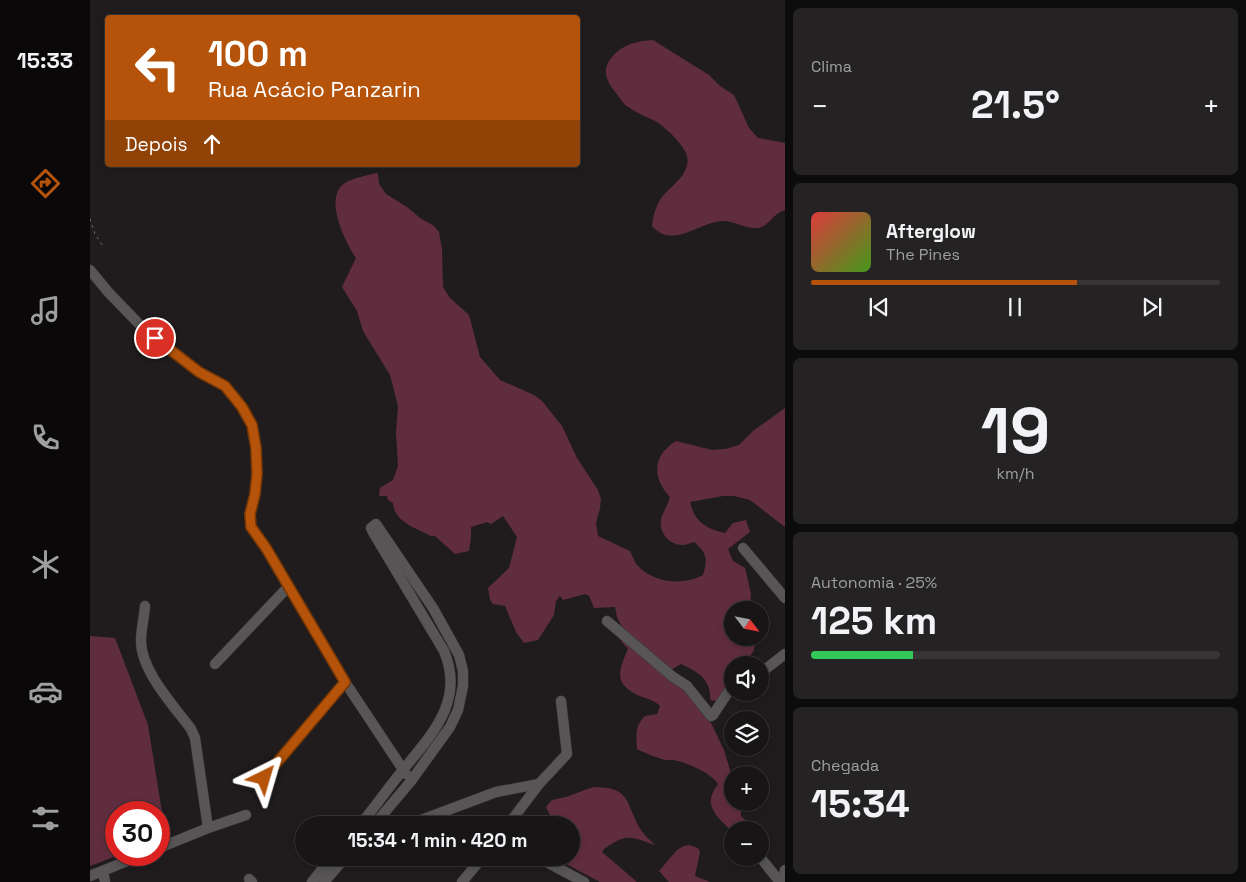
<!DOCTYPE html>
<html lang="pt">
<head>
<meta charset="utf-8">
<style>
  body { margin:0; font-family:"Space Grotesk",sans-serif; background:#252223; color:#f1f3f6; height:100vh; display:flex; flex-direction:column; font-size:19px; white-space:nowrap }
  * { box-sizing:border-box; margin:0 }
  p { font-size:16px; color:#9f9fa1 }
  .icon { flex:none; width:28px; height:28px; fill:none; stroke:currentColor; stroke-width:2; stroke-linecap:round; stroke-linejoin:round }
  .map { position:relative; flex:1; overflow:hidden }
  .details { display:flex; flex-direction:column; gap:8px; padding:8px; background:#0d0c0c; width:461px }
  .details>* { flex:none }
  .hud { position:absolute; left:15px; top:15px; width:475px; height:152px; border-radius:5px; box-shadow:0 2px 8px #0003,0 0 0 1px #363435; background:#b45309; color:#fff; overflow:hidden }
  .needle { width:32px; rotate:122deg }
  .buttons { position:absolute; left:634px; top:601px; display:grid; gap:10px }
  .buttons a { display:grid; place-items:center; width:45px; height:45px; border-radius:50%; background:#181516; box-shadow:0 2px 8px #0003,0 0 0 1px #363435; font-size:25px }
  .speed { position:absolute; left:15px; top:801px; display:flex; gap:10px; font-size:25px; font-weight:700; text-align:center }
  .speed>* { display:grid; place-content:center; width:65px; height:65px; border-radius:50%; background:#181516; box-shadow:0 2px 8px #0003,0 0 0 1px #363435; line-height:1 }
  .speed .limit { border:8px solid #d22; background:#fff; color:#111 }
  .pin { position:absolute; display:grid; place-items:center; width:42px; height:42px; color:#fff; margin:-21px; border:2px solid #fff; border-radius:50%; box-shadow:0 1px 5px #0007 }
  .me { position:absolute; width:55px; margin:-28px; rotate:40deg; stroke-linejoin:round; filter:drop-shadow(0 0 4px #0008) }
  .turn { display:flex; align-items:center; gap:18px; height:105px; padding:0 20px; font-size:22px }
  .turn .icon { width:65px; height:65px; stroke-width:2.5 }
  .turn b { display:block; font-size:35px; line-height:42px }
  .then { display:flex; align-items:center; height:48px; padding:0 20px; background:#0003; gap:10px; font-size:19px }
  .big { font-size:38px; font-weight:700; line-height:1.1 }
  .details .card { flex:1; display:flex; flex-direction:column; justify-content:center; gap:8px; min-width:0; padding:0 18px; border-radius:8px; background:#252223 }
  .details .dial { align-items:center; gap:0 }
  .dial b { font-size:65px; line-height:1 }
  .song { display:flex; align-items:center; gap:15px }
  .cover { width:60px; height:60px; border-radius:8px; background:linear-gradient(135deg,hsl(0 70% 55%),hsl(100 70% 35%)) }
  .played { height:5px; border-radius:2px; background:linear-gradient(90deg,#b45309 65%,#363435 65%) }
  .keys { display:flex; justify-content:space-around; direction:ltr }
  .heat { display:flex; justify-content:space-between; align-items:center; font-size:28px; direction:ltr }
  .charge { height:8px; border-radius:4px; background:linear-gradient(90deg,#34c759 25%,#363435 0) }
  .trip { position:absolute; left:205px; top:816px; width:285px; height:50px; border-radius:25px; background:#181516; box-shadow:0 2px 8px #0003,0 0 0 1px #363435; font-weight:700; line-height:50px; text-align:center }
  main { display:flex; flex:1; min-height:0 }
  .tabs { display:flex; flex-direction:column; width:90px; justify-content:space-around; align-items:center; background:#0a0809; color:#9f9fa1 }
  .tabs .icon { width:35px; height:35px }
  .tabs .selected { color:#b45309 }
  .tabs b { font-size:22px; color:#f1f3f6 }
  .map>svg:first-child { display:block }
</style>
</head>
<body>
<main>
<nav class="tabs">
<b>15:33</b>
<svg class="icon selected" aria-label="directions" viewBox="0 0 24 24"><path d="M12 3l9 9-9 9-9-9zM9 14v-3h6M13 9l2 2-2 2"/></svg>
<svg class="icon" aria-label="music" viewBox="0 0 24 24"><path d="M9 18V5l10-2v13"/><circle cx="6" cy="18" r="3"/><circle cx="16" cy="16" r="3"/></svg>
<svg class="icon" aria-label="phone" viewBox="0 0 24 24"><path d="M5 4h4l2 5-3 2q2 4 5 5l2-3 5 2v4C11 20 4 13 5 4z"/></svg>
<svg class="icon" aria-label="climate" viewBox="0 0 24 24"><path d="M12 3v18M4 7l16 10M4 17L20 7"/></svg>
<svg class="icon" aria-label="car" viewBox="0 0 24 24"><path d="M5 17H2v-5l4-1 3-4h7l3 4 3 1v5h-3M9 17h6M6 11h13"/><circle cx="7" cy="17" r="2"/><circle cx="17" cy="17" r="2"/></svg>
<svg class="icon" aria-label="filters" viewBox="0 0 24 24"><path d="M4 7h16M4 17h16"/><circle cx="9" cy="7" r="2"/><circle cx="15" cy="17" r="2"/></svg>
</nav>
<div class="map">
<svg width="695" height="882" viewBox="0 0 695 882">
  <rect width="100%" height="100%" fill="#201c1d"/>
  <g fill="#602d3f">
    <path d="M 563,40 L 619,75 L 630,86 L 644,95 L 659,128 L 668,138 L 695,143 L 695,210 C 682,214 679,227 667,228 C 656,229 644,221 633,221 C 608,222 583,250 562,226 C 563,215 566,206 572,197 C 582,185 601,174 597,156 C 595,146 576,128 567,122 C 558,117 548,114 540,108 C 535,106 532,101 529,97 C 519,84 509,72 522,57 C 533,44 547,41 563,40 Z"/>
    <path d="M 288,173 L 289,184 L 296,194 L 317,207 L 330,218 L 344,226 L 349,232 L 352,249 L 353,287 L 360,298 L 379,315 L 390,357 L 410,380 L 444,395 L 452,401 L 472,426 L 487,458 L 508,490 L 511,499 L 510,508 L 506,523 L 508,536 L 540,551 C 542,555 544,561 547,565 C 563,583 593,586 613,575 C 618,559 617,553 604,542 C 600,543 596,545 592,545 C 577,545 567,529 572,516 C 575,509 578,504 580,497 C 562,478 562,456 586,441 L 622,450 L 635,449 L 649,445 L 663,431 L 695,408 L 695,527 L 660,500 L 644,496 L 633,496 L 600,502 C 604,521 616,529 635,533 L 643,523 L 656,520 L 660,532 L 638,549 L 643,561 L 655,568 L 661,594 L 660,605 L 652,610 L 642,610 L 642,638 L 665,638 L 664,650 L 654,665 L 642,665 L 642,682 L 628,701 L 620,700 C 622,680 607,671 591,664 L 579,671 L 611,702 L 634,750 L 642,777 L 642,802 L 658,803 L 651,811 L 651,816 L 666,830 L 642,831 C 633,823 616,809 622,795 C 623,791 626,787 628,784 C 622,774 600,764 588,761 C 583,759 577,761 572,759 C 568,758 550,751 547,749 C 546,735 545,726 555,716 L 567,714 L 570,706 C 565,701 559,699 552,697 C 524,685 527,674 538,649 L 531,641 L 535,633 L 527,617 L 525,607 L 504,608 L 499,596 L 495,594 L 473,600 L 470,596 L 466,601 L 464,615 L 448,640 L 434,643 L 426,632 L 415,606 L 403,604 L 400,600 L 398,588 L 419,568 L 427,537 L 413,516 L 401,524 L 397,522 L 381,527 L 381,538 L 379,551 L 365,554 L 345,536 L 341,536 C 326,528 304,522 303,503 L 298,500 L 297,496 L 289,496 L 290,488 L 303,480 L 308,466 L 306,432 L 308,406 L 300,375 L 273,331 L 267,311 L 252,287 L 266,258 C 255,242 233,197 255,183 C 260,179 281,174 288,173 Z"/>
    <path d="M 0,636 L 25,638 L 58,725 L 76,837 L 69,840 L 69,812 L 26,812 L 26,855 L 29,855 L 0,866 Z"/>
    <path d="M 503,787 C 541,787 535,802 549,827 C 553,834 560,840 565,845 C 549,840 540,833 525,842 C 520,845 515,847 512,852 L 547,882 L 510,882 L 465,858 L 481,858 L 481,825 L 467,825 L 468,822 L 460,815 L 456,807 L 462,800 L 476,797 Z"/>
    <path d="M 599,845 L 608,848 L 610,852 L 605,876 L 620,882 L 579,882 L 569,871 L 587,850 L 594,846 Z"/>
  </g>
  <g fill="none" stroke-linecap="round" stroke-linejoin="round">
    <defs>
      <g id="minor">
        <path d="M 0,270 L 19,293 L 52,327 L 109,372 L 135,386 L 152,407 L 162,425 L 166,448 L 167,474 L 165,494 L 160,514 L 161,527 L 176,548 L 255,682 L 316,774"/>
        <path d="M 653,548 L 695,598"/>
        <path d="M 55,606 C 54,618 51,630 51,641 C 51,671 84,706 101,729 L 105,738 L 118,828"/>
        <path d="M 517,621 L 583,677 L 597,686 L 621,716 L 623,715 L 642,686"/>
        <path d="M 125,664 L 198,587"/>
        <path d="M 670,671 L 677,668 L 695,654"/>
        <path d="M 174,778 L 255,682"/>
        <path d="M 270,825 C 285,807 298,788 313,770 C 342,734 375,701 354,651 L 284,534 L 281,528 L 286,524 L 343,608 L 369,655 L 373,671 L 373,686 L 368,710 L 360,727 L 321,781 L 284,825"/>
        <path d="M 318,825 L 406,792 L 449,784"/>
        <path d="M 418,825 L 449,784 L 477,754 L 471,701"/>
        <path d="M 69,848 L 118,828 L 156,815"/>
        <path d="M 670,857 L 690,882"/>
        <path d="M 449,858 L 494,882"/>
        <path d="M 13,871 L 15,882"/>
        <path d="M 0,876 L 52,855"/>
        <path d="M 159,879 L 162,882"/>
        <path d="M 222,882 L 241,858"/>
        <path d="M 234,882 L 255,858"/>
        <path d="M 372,882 L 392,858"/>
        <path d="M 693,882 L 695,870"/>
      </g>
    </defs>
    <use href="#minor" stroke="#3d393a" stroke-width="11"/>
    <path stroke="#767374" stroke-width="1" stroke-dasharray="2.5 4" stroke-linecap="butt" d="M 0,219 L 5,234 L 14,248"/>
    <use href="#minor" stroke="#575556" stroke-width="10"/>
  </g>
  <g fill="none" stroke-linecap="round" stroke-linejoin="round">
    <defs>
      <path id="route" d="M 65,338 L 109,372 L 135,386 L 152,407 L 162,425 L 166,448 L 167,474 L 165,494 L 160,514 L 161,527 L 176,548 L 255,682 L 174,778"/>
    </defs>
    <use href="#route" stroke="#753606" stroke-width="12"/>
    <use href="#route" stroke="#b45309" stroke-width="9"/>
  </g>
</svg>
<div class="buttons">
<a><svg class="needle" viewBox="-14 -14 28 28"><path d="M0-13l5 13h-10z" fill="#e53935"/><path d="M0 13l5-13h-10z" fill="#9f9fa1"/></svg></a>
<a><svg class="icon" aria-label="sound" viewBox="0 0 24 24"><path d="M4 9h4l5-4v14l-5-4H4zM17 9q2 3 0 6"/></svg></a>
<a><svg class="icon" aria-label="layers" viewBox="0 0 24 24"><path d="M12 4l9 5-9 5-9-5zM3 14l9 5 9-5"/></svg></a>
<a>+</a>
<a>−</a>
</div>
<div class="speed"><div class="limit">30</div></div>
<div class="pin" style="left:65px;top:338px;background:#d93025"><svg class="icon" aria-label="arrive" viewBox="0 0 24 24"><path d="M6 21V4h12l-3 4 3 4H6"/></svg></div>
<svg class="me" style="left:174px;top:778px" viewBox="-20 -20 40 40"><path d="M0-17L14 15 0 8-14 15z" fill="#b45309" stroke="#fff" stroke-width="4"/></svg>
<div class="trip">15:34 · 1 min · 420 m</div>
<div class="hud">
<div class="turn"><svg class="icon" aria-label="left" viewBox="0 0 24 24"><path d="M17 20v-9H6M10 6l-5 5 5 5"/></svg><div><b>100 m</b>Rua Acácio Panzarin</div></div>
<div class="then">Depois<svg class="icon" aria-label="ahead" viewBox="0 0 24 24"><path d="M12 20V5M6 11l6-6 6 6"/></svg></div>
</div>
</div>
<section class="details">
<div class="card"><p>Clima</p>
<div class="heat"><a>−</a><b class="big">21.5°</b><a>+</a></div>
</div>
<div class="card">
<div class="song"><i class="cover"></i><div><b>Afterglow</b><p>The Pines</p></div></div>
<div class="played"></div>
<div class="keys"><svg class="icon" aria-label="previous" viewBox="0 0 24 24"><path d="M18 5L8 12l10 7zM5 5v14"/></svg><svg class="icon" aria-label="pause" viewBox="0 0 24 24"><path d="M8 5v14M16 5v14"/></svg><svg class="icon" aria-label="next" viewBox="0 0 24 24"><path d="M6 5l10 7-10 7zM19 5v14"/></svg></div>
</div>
<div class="card dial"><b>19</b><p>km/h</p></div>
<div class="card"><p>Autonomia · 25%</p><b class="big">125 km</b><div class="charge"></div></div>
<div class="card"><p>Chegada</p><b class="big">15:34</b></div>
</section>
</main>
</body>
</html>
